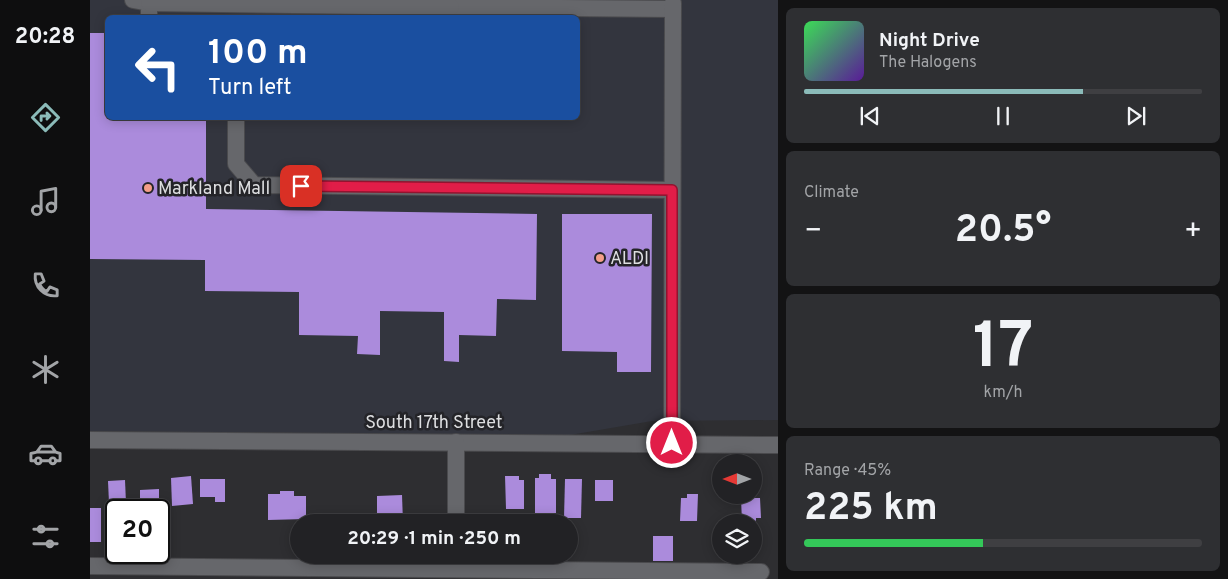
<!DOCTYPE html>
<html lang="en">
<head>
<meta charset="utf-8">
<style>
  body { margin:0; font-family:Overpass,sans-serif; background:#2e2f32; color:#f1f3f6; height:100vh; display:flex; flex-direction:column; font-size:19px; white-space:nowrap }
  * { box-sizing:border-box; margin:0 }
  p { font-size:16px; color:#a2a4a7 }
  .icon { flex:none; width:28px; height:28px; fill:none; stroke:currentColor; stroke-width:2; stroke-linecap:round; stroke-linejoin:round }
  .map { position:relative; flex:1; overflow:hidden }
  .panel { display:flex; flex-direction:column; gap:8px; padding:8px; background:#131314; width:450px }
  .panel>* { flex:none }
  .top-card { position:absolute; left:15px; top:15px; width:475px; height:105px; border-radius:8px; box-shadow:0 2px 12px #0003,0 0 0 1px #3f3f42; background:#1a4fa0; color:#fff; overflow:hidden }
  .needle { width:32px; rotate:270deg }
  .controls { position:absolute; left:622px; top:454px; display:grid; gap:10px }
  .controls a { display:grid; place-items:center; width:50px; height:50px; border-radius:50%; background:#222225; box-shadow:0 2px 12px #0003,0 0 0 1px #3f3f42; font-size:25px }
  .speed { position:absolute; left:15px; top:499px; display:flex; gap:10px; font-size:25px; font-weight:700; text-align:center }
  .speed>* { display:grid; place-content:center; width:65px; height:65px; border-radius:50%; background:#222225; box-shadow:0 2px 12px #0003,0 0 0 1px #3f3f42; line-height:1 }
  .speed .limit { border:2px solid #111; border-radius:8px; background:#fff; color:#111 }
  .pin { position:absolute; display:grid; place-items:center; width:42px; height:42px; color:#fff; margin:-21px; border-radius:10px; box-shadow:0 2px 8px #0006 }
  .me { position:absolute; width:55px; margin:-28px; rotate:0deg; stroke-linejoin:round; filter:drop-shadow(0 0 4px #0008) }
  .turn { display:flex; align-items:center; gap:18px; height:105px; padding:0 20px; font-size:22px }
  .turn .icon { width:65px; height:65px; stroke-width:2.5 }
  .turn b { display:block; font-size:35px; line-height:42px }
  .big { font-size:38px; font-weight:700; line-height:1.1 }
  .panel .widget { flex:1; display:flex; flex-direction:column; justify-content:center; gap:8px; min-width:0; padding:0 18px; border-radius:8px; background:#2e2f32 }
  .panel .dial { align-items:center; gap:0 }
  .dial b { font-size:65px; line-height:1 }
  .song { display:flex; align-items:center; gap:15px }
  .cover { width:60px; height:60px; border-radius:8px; background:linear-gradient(135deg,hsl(130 70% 55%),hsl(270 70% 35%)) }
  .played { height:5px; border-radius:2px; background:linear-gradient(90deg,#8bbbb9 70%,#3f3f42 70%) }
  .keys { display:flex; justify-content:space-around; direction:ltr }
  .heat { display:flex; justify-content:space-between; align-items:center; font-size:28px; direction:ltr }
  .charge { height:8px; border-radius:4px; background:linear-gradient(90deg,#34c759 45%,#3f3f42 0) }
  .trip { position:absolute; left:200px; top:514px; width:288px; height:50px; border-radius:25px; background:#222225; box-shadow:0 2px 12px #0003,0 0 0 1px #3f3f42; font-weight:700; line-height:50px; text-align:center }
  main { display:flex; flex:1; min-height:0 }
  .menu { display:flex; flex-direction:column; width:90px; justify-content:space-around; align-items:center; background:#0e0e0f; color:#a2a4a7 }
  .menu .icon { width:35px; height:35px }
  .menu .active { color:#8bbbb9 }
  .menu b { font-size:22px; color:#f1f3f6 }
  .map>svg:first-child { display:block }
</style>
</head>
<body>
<main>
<nav class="menu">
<b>20:28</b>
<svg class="icon active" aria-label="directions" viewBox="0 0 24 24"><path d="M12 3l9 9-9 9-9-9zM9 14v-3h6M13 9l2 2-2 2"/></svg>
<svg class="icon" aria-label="music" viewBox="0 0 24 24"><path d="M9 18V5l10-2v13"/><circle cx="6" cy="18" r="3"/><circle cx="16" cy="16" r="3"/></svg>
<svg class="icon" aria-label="phone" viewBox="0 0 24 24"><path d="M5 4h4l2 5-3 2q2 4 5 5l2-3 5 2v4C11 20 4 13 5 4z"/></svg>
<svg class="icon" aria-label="climate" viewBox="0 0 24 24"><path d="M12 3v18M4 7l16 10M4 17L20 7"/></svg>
<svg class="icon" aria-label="car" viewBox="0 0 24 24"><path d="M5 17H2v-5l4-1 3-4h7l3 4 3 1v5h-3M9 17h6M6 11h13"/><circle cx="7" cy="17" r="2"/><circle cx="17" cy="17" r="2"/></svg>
<svg class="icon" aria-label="filters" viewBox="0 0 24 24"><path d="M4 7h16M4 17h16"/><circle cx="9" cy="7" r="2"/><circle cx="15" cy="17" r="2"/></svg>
</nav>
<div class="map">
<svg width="688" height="579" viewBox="0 0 688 579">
  <rect width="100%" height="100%" fill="#2e2e31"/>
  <path fill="#33353e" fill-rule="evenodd" d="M 0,0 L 688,0 L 688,420 L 562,421 L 480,435 L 0,431 ZM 18,18 L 488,18 L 488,118 L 18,118 Z"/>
  <g fill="#ab8bdc">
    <path d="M 0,33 L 18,33 L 18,118 L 116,118 L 116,209 L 447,214 L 446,300 L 407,299 L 406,336 L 369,335 L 369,362 L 354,361 L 354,312 L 290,311 L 290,355 L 267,354 L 268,336 L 209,335 L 209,292 L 115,291 L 115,260 L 0,259 Z"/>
    <path d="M 472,214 L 562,214 L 561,372 L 527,372 L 527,352 L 472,351 Z"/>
    <path d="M 449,474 L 461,474 L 461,479 L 466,479 L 466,513 L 445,513 L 445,478 L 449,478 Z"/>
    <path d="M 101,476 L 103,504 L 82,506 L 81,478 Z"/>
    <path d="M 415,476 L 429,476 L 429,480 L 434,480 L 434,509 L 416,509 Z"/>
    <path d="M 110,479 L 135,479 L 135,502 L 125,502 L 125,497 L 110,497 Z"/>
    <path d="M 475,479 L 492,479 L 491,518 L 474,518 Z"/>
    <path d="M 35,480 L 36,503 L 19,503 L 18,481 Z"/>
    <rect x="505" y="480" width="18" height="21"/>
    <path d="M 69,489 L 69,510 L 50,510 L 50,490 Z"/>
    <path d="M 190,491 L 204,491 L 204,496 L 216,496 L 216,519 L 178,520 L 178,494 L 190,494 Z"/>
    <path d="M 597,494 L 608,494 L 607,521 L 590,521 L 591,498 L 597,498 Z"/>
    <path d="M 312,495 L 313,522 L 287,522 L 287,496 Z"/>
    <path d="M 651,498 L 670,498 L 671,518 L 666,518 L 666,524 L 652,522 Z"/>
    <rect x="0" y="508" width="11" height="34"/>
    <rect x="563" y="536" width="20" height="25"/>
    <rect x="230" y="555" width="24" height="5"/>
  </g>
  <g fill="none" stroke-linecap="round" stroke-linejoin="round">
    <defs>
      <g id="minor">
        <path d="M 43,0 L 59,3 L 59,18"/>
        <path d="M 361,0 L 361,7 L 583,9"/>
        <path d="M 59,3 L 361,7"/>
        <path d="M 146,118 L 146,164 L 164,185 L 582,190"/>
        <path d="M 0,440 L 688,445"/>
        <path d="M 582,443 L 583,3"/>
        <path d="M 366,522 L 366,442"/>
        <path d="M 0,566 L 671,572"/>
      </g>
    </defs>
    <use href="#minor" stroke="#4a4a4d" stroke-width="18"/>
    <use href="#minor" stroke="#66676b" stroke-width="16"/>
  </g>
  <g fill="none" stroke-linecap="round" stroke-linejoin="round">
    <defs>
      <path id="route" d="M 211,186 L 582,190 L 582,443"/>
    </defs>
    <use href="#route" stroke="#92132f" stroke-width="12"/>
    <use href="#route" stroke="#e11d48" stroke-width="9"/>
  </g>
  <g fill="#f49e88" stroke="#242428" stroke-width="2">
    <circle cx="58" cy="188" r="5"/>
    <circle cx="510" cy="258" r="5"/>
  </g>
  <g text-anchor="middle" stroke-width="5" stroke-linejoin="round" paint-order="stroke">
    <g font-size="18" fill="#dddee0" stroke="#242428" text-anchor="start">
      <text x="68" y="194">Markland Mall</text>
      <text x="520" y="264">ALDI</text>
    </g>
    <g font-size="18" fill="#dddee0" stroke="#242428">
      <text x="344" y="428">South 17th Street</text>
    </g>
  </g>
</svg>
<div class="controls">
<a><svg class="needle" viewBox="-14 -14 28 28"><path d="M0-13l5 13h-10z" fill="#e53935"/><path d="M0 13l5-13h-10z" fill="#a2a4a7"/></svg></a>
<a><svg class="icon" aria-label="layers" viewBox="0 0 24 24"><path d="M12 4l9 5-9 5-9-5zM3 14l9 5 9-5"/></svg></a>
</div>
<div class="speed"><div class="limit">20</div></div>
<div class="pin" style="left:211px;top:186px;background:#d93025"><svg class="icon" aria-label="arrive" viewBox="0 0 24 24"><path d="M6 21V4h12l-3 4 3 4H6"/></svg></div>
<svg class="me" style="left:582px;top:443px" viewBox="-20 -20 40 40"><circle r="17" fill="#e11d48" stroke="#fff" stroke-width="3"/><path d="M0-11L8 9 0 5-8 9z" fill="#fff"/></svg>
<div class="trip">20:29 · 1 min · 250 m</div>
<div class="top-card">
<div class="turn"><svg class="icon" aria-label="left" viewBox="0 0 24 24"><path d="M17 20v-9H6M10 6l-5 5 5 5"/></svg><div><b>100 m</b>Turn left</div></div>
</div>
</div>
<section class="panel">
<div class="widget">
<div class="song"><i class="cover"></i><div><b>Night Drive</b><p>The Halogens</p></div></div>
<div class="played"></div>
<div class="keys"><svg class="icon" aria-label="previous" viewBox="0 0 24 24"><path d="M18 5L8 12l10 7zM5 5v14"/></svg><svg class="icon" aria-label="pause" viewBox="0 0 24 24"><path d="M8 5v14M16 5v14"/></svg><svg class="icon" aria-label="next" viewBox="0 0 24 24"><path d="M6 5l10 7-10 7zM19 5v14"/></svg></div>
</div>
<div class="widget"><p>Climate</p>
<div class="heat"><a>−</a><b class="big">20.5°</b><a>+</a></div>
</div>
<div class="widget dial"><b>17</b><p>km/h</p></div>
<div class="widget"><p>Range · 45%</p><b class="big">225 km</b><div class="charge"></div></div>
</section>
</main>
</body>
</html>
